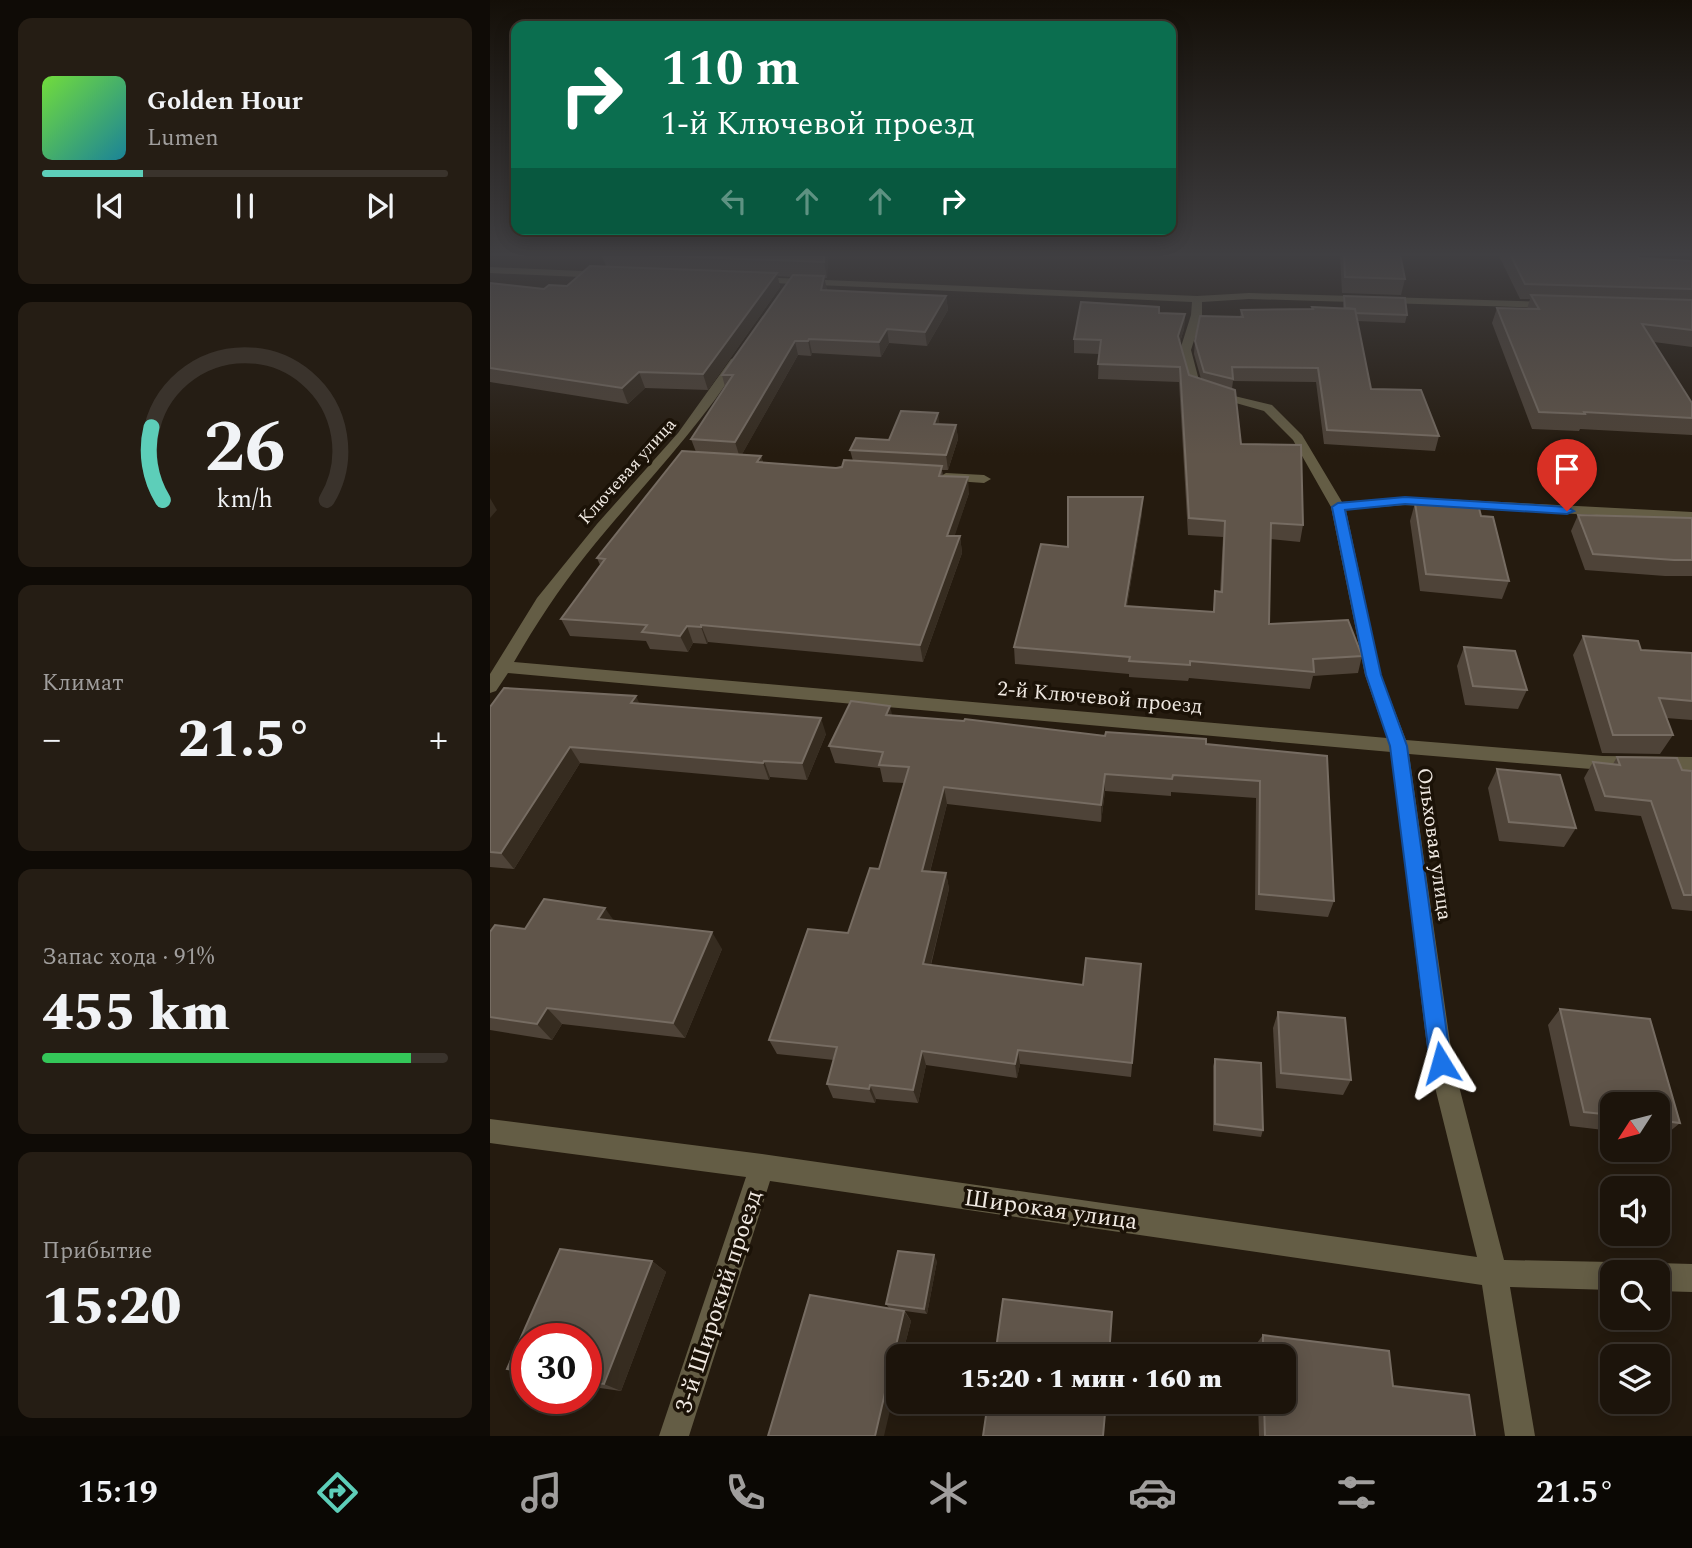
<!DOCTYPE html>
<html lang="ru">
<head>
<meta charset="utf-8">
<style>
  body { margin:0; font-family:Spectral,serif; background:#251d14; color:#f1f3f6; height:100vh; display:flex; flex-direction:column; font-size:26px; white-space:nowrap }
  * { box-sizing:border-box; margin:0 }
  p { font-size:23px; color:#a09e9d }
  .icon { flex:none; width:38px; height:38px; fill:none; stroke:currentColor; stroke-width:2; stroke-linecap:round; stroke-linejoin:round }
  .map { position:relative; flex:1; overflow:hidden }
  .side { display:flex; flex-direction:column; gap:18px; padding:18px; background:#0f0b06; width:490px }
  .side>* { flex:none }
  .banner { position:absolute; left:21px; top:21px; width:665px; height:214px; border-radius:14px; box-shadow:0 4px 18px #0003,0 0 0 2px #3a332c; background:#0b6e4f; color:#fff; overflow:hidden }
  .needle { width:46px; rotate:234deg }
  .fabs { position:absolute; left:1110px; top:1092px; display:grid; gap:14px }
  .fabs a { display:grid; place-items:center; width:70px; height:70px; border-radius:14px; background:#1c140b; box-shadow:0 4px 18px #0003,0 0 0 2px #3a332c; font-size:35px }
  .speed { position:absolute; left:21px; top:1323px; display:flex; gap:14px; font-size:35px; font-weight:700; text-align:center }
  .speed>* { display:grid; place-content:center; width:91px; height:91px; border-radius:50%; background:#1c140b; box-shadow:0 4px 18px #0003,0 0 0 2px #3a332c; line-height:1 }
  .speed .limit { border:10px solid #d22; background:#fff; color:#111 }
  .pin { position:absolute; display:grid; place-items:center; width:60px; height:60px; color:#fff; margin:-72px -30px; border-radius:50% 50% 50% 0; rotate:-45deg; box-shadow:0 0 7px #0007 }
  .pin .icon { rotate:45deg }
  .me { position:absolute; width:77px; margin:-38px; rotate:352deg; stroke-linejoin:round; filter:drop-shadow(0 0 5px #0008) }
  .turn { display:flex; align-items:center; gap:24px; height:147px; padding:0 35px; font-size:32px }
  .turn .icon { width:91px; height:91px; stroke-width:2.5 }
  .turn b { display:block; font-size:49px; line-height:60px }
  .lanes { display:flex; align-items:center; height:66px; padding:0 35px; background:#0003; justify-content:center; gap:35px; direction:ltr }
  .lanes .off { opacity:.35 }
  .big { font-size:52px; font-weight:800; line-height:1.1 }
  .side .widget { flex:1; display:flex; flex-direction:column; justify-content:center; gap:10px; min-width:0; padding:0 24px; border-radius:14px; background:#251d14 }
  .side .dial { align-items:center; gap:0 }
  .dial svg { height:182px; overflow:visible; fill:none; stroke:#3a332c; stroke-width:7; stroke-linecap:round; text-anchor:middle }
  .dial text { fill:#f1f3f6; stroke:none }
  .song { display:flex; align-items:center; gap:21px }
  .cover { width:84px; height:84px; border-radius:10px; background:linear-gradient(135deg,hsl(100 70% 55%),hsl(190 70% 35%)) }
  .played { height:7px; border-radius:4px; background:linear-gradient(90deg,#5dceb9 25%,#3a332c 25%) }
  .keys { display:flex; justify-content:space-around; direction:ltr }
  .heat { display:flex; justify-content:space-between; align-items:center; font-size:38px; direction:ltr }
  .charge { height:10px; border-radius:5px; background:linear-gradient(90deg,#34c759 91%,#3a332c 0) }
  .trip { position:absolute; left:396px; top:1344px; width:410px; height:70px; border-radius:14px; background:#1c140b; box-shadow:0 4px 18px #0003,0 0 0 2px #3a332c; font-weight:800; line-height:70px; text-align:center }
  .tabs { display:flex; height:112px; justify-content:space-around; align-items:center; background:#0b0804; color:#a09e9d }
  .tabs .icon { width:49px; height:49px }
  .tabs .selected { color:#5dceb9 }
  .tabs b { font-size:32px; color:#f1f3f6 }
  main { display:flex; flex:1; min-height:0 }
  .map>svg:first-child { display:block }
</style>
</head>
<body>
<main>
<section class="side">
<div class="widget">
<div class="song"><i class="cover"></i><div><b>Golden Hour</b><p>Lumen</p></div></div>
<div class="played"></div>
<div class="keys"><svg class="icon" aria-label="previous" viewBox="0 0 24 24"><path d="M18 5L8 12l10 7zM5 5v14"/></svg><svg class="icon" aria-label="pause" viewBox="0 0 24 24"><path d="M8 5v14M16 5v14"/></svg><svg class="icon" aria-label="next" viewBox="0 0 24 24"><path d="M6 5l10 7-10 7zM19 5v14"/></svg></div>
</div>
<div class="widget dial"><svg viewBox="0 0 100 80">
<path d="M14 69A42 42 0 1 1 86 69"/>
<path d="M14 69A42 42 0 0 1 9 37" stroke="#5dceb9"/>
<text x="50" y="56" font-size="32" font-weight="700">26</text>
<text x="50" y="72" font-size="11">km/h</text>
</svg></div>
<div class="widget"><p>Климат</p>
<div class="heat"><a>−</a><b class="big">21.5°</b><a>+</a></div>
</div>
<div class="widget"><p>Запас хода · 91%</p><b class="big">455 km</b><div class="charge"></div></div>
<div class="widget"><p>Прибытие</p><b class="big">15:20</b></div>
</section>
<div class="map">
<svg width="1202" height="1436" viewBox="0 0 1202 1436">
  <rect width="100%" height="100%" fill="#251b0f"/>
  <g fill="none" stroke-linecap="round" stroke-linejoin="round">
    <g fill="#645d45" fill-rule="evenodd">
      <path d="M 0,267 L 114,272 L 119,275 L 114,278 L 0,273 Z"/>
      <path d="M 265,277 L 707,296 L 759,293 L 1062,302 L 1067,305 L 1062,308 L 759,299 L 712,302 L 712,315 L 701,350 L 711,388 L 782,405 L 812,435 L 852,502 L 915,497 L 1202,512 L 1202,520 L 915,505 L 856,510 L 891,675 L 916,740 L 1113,756 L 1202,757 L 1202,771 L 1113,770 L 919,754 L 963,1063 L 1014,1260 L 1122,1262 L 1132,1266 L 1134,1272 L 1122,1272 L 1122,1290 L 1020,1287 L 1045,1436 L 1015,1436 L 992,1285 L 280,1181 L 199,1436 L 169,1436 L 256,1177 L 0,1143 L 0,1119 L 272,1154 L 987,1257 L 939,1063 L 901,752 L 18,673 L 6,691 L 0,693 L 0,674 L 47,598 L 107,524 L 188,433 L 241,359 L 245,358 L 251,361 C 207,432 148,490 96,555 C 69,589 46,624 24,662 L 897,738 L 875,675 L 841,507 L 803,440 L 774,411 L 700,390 L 690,350 L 701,315 L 702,302 L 261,282 L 260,280 Z"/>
      <path d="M 456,473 L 494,475 L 501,479 L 494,483 L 451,480 L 449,477 Z"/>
      <path d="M 1167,1263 L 1202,1264 L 1202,1292 L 1167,1291 L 1167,1272 L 1155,1272 L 1157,1267 Z"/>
    </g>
  </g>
  <g fill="#4e4338">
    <path d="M 111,254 L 338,254 L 337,278 L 334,278 L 337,290 L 456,296 L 458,310 L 437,346 L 399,343 L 391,357 L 322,353 L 321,356 L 308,355 L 252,454 L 271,456 L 273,463 L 346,468 L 363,461 L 360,450 L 399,440 L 449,424 L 466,425 L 468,439 L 458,470 L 452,470 L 453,476 L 479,493 L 464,536 L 470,536 L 472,553 L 433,662 L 218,642 L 217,644 L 203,643 L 198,652 L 160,649 L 156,641 L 80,636 L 71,619 L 110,565 L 107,558 L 206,452 L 201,439 L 235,387 L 232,375 L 302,277 L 287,276 L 290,287 L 218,390 L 155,388 L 138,404 L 0,382 L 0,283 L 54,289 L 77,286 L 116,266 Z"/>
    <path d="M 850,254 L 910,254 L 915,279 L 911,295 L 852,293 Z"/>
    <path d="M 1008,254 L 1146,254 L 1149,258 L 1202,261 L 1202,347 L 1164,342 L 1202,403 L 1202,435 L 1090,429 L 1089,431 L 1042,429 L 1002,323 L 1007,308 L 1037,309 L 1040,299 L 1030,299 Z"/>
    <path d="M 854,296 L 917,315 L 915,323 L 867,321 L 881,389 L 949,436 L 945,451 L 834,444 L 826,382 L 743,381 L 742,389 L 751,444 L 813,525 L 810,542 L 780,539 L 779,624 L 872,656 L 868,673 L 823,676 L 820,689 L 699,678 L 698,681 L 639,677 L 639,674 L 525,664 L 524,647 L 578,547 L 652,513 L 637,606 L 723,612 L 725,591 L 730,592 L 733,537 L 698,535 L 689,382 L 608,379 L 609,354 L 584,353 L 584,339 L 669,313 L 695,314 L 694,329 L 690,342 L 699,375 L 711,379 L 704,354 L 705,341 L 750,317 L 751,310 L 853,308 Z"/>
    <path d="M 925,503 L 991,516 L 1019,581 L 1012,599 L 930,591 L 920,521 Z"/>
    <path d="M 1088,515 L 1202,518 L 1202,576 L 1175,576 L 1095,570 L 1081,531 Z"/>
    <path d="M 1093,636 L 1151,650 L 1202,653 L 1202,720 L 1176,718 L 1183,735 L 1170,754 L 1112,753 L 1083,655 Z"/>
    <path d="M 974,647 L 1037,690 L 1028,709 L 975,705 L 967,666 Z"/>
    <path d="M 149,704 L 336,734 L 317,780 L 280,777 L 279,780 L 90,763 L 24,869 L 0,867 L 0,707 Z"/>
    <path d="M 403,716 L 837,756 L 844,901 L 838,917 L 765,910 L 766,798 L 681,792 L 681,796 L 615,791 L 611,822 L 457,804 L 440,872 L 456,873 L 459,889 L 441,965 L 593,985 L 651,964 L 641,1077 L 530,1064 L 527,1078 L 436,1065 L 428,1103 L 386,1099 L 385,1103 L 343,1098 L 337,1084 L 344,1060 L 287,1054 L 279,1040 L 358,933 L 389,869 L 415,783 L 393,782 L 390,768 L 345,763 L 339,746 Z"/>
    <path d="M 1127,757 L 1192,770 L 1202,771 L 1202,911 L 1182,909 L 1151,816 L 1105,811 L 1094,778 L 1103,762 L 1123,764 Z"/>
    <path d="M 1007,769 L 1086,828 L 1074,847 L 1009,841 L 998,788 Z"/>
    <path d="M 124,921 L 232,949 L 195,1038 L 72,1024 L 62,1040 L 0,1030 L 0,932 Z"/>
    <path d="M 1070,1009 L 1190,1123 L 1173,1137 L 1167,1136 L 1167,1104 L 1122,1104 L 1122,1131 L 1080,1126 L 1058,1025 Z"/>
    <path d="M 788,1012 L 861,1080 L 853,1095 L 786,1088 L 783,1028 Z"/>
    <path d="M 725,1059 L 773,1130 L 771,1137 L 723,1131 L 723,1066 Z"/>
    <path d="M 70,1249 L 162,1261 L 176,1272 L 131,1391 L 96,1386 L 96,1339 L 37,1339 L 37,1377 L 17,1369 Z"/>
    <path d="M 447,1261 L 437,1314 L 415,1311 L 421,1321 L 412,1356 L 408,1356 L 399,1308 L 396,1304 Z"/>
    <path d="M 773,1335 L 903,1386 L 985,1436 L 769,1436 L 768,1402 L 793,1402 L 793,1356 L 768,1356 L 767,1343 Z"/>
  </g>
  <g fill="#362c20">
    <path d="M 334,254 L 338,254 L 337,278 L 334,262 Z"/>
    <path d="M 287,273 L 290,287 L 218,390 L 213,374 Z"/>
    <path d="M 334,276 L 337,290 L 331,290 Z"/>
    <path d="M 456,296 L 458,310 L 437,346 L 435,332 Z"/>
    <path d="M 695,314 L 694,329 L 687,351 L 688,336 Z"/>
    <path d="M 397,329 L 399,343 L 391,357 L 389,342 Z"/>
    <path d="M 319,339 L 322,353 L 321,356 L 318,341 Z"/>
    <path d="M 305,341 L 308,355 L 250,458 L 245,442 Z"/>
    <path d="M 149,372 L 155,388 L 138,404 L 132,388 Z"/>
    <path d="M 448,413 L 450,427 L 444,424 Z"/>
    <path d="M 466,425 L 468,439 L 458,470 L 456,455 Z"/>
    <path d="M 271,456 L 276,472 L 267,462 Z"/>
    <path d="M 478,477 L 479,493 L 459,553 L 457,536 Z"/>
    <path d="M 653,497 L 652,513 L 634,623 L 635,606 Z"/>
    <path d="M 0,498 L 7,510 L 0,518 Z"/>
    <path d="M 470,536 L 472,553 L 433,662 L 430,645 Z"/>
    <path d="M 211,625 L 218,642 L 217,644 L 211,627 Z"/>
    <path d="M 197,626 L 203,643 L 198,652 L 190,636 Z"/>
    <path d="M 146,696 L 154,713 L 141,703 Z"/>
    <path d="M 400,706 L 404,723 L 396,715 Z"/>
    <path d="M 331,718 L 336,734 L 317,780 L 312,763 Z"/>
    <path d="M 80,747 L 90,763 L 24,869 L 11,853 Z"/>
    <path d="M 274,761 L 280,777 L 279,780 L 273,763 Z"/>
    <path d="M 615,774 L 615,791 L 611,822 L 611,805 Z"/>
    <path d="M 454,787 L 457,804 L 436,887 L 432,871 Z"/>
    <path d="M 456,873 L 459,889 L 437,979 L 433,964 Z"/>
    <path d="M 115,908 L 127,925 L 108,919 Z"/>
    <path d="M 222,932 L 232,949 L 195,1038 L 183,1023 Z"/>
    <path d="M 57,1008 L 72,1024 L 62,1040 L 47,1024 Z"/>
    <path d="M 528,1050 L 530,1064 L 527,1078 L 525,1064 Z"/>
    <path d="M 432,1051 L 436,1065 L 428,1103 L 423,1090 Z"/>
    <path d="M 380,1085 L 386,1099 L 385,1103 L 379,1089 Z"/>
    <path d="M 444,1255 L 447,1261 L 437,1314 L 434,1309 Z"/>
    <path d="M 162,1261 L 176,1272 L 131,1391 L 114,1384 Z"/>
    <path d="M 414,1311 L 421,1321 L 412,1356 L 408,1356 L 408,1376 L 394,1436 L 385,1436 Z"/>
  </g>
  <g fill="#60554a" stroke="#766c62" stroke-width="2">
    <path d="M 129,254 L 334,254 L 334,262 Z"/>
    <path d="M 854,254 L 910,254 L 915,279 L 855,277 Z"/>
    <path d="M 1020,254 L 1146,254 L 1149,258 L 1202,261 L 1202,289 L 1035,284 Z"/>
    <path d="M 100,266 L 287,273 L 213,374 L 149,372 L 132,388 L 0,368 L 0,283 L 54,289 L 59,285 L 77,286 Z"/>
    <path d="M 303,275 L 334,276 L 331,290 L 456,296 L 435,332 L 397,329 L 389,342 L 319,339 L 318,341 L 305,341 L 245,442 L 201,439 L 243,375 L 232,375 Z"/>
    <path d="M 1041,295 L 1202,300 L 1202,330 L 1152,324 L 1202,403 L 1202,418 L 1094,412 L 1095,414 L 1049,412 L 1007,308 L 1049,309 Z"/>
    <path d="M 854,296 L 915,298 L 917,315 L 865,313 L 865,309 L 855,308 Z"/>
    <path d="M 591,302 L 669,307 L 669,313 L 695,314 L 688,336 L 699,375 L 745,390 L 751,444 L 811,445 L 813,525 L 781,523 L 779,624 L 858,620 L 872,656 L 823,659 L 824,672 L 700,661 L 700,665 L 639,661 L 640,657 L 524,647 L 551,544 L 578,547 L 578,497 L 653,497 L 635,606 L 724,612 L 725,591 L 732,592 L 735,521 L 699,518 L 690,367 L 608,364 L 611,340 L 584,339 Z"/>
    <path d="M 822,307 L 865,309 L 881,389 L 931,390 L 949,436 L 837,430 L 828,368 L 742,367 L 743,379 L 714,372 L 705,341 L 710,316 L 753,317 L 751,310 L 823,309 Z"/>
    <path d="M 411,411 L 448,413 L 444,424 L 466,425 L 456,455 L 360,450 L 366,438 L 399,440 Z"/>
    <path d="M 192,451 L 271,456 L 267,462 L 346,468 L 352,467 L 354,460 L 452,466 L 449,476 L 478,477 L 457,536 L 470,536 L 430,645 L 211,625 L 211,627 L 197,626 L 190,636 L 152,632 L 157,625 L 71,619 L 115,559 L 107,558 Z"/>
    <path d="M 925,503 L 989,508 L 991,516 L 1003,517 L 1019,581 L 936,574 Z"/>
    <path d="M 1088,515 L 1202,518 L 1202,560 L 1184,560 L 1103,554 Z"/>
    <path d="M 1093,636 L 1148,641 L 1151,650 L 1202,653 L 1202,701 L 1169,698 L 1183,735 L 1123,735 Z"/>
    <path d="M 974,647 L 1025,651 L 1037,690 L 983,686 Z"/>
    <path d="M 14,688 L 146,696 L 141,703 L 331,718 L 312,763 L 274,761 L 273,763 L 80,747 L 11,853 L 0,852 L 0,707 Z"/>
    <path d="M 361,701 L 400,706 L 396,715 L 474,721 L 475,719 L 615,736 L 616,732 L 716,739 L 716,744 L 837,756 L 844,901 L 769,894 L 770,781 L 683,775 L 682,779 L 615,774 L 611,805 L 454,787 L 432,871 L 456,873 L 433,964 L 593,985 L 596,958 L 651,964 L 642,1063 L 528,1050 L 525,1064 L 432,1051 L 423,1090 L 380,1085 L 379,1089 L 337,1084 L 347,1047 L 279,1040 L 318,929 L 358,933 L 380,868 L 389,869 L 419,767 L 389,765 L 393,752 L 339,746 Z"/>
    <path d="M 1127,757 L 1187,758 L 1192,770 L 1202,771 L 1202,895 L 1194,895 L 1161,801 L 1115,796 L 1103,762 L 1130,765 Z"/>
    <path d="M 1007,769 L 1070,775 L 1086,828 L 1019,822 Z"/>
    <path d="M 54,899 L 115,908 L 108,919 L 222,932 L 183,1023 L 57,1008 L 47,1024 L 0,1017 L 0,932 L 5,925 L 35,929 Z"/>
    <path d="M 1070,1009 L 1160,1019 L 1190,1123 L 1167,1120 L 1167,1104 L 1122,1104 L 1122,1115 L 1094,1112 Z"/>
    <path d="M 788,1012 L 855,1018 L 861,1080 L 791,1073 Z"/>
    <path d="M 725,1059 L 771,1063 L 773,1130 L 725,1124 Z"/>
    <path d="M 70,1249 L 162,1261 L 114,1384 L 96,1381 L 96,1339 L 37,1339 L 37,1372 L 17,1369 Z"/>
    <path d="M 408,1251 L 444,1255 L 434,1309 L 396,1304 Z"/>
    <path d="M 320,1295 L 414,1311 L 385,1436 L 278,1436 Z"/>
    <path d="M 513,1299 L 622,1312 L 619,1356 L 505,1356 Z"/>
    <path d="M 773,1335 L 899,1351 L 903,1386 L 979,1395 L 985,1436 L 775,1436 L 774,1402 L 793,1402 L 793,1356 L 773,1356 Z"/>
    <path d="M 498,1402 L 616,1402 L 613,1436 L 493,1436 Z"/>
  </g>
  <linearGradient id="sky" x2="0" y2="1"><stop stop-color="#140f08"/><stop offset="0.56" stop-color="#403f42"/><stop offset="1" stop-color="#403f42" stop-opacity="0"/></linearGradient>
  <rect width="1202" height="455" fill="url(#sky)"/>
  <path fill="#1a73e8" stroke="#114b97" stroke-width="2" d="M 915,497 L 1077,507 L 1084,511 L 1077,514 L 915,504 L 855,510 L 891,675 L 917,746 L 961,1063 L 958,1071 L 951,1074 L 943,1071 L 940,1063 L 900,746 L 876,675 L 842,507 L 848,503 Z"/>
  <g text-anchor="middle" stroke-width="7" stroke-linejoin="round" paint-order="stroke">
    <g font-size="18" fill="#f0e9e2" stroke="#1b1207">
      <text transform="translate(137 471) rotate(-48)" y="6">Ключевая улица</text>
    </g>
    <g font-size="21" fill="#f0e9e2" stroke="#1b1207">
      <text transform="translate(610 697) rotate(5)" y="7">2-й Ключевой проезд</text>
      <text transform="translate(945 844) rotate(82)" y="7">Ольховая улица</text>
    </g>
    <g font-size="24" fill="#f0e9e2" stroke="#1b1207">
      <text transform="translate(561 1209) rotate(8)" y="8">Широкая улица</text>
      <text transform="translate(228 1301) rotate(-72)" y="8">3-й Широкий проезд</text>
    </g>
  </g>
</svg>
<div class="fabs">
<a><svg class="needle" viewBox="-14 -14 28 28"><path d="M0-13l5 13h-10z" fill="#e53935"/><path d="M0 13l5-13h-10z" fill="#a09e9d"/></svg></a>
<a><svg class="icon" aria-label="sound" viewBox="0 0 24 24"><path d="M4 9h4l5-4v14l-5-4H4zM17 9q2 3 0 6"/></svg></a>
<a><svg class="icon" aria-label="search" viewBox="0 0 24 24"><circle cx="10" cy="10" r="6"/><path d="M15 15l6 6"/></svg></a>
<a><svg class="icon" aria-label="layers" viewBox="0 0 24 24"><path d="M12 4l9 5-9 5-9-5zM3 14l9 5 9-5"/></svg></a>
</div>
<div class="speed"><div class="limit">30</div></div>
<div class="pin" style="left:1077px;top:511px;background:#d93025"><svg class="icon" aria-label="arrive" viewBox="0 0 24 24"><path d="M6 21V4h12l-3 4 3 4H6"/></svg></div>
<svg class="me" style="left:951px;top:1063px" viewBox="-20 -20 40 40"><path d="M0-17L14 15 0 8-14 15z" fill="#1a73e8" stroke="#fff" stroke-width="4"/></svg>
<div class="trip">15:20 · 1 мин · 160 m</div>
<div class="banner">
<div class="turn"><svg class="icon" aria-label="right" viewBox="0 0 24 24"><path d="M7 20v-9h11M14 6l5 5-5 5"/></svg><div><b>110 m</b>1-й Ключевой проезд</div></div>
<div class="lanes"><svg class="icon off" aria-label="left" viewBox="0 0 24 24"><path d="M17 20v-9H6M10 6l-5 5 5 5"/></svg><svg class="icon off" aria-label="ahead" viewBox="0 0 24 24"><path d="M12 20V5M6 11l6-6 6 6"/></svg><svg class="icon off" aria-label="ahead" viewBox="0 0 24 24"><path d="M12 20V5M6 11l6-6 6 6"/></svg><svg class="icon" aria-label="right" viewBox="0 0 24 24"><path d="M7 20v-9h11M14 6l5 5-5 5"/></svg></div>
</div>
</div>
</main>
<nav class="tabs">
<b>15:19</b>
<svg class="icon selected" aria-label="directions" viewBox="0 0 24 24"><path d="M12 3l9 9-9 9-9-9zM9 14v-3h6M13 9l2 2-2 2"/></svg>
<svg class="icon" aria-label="music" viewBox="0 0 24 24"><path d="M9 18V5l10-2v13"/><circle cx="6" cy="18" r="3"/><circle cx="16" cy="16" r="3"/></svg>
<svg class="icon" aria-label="phone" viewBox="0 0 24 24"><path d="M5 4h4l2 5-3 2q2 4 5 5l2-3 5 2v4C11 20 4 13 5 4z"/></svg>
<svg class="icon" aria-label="climate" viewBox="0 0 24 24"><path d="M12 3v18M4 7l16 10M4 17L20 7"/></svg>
<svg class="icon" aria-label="car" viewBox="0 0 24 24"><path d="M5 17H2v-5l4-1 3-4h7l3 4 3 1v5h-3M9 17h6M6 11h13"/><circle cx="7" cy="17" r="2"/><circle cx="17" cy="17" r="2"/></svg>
<svg class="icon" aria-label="filters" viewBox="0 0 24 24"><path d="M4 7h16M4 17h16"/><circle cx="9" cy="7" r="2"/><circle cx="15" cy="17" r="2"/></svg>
<b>21.5°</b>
</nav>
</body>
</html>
